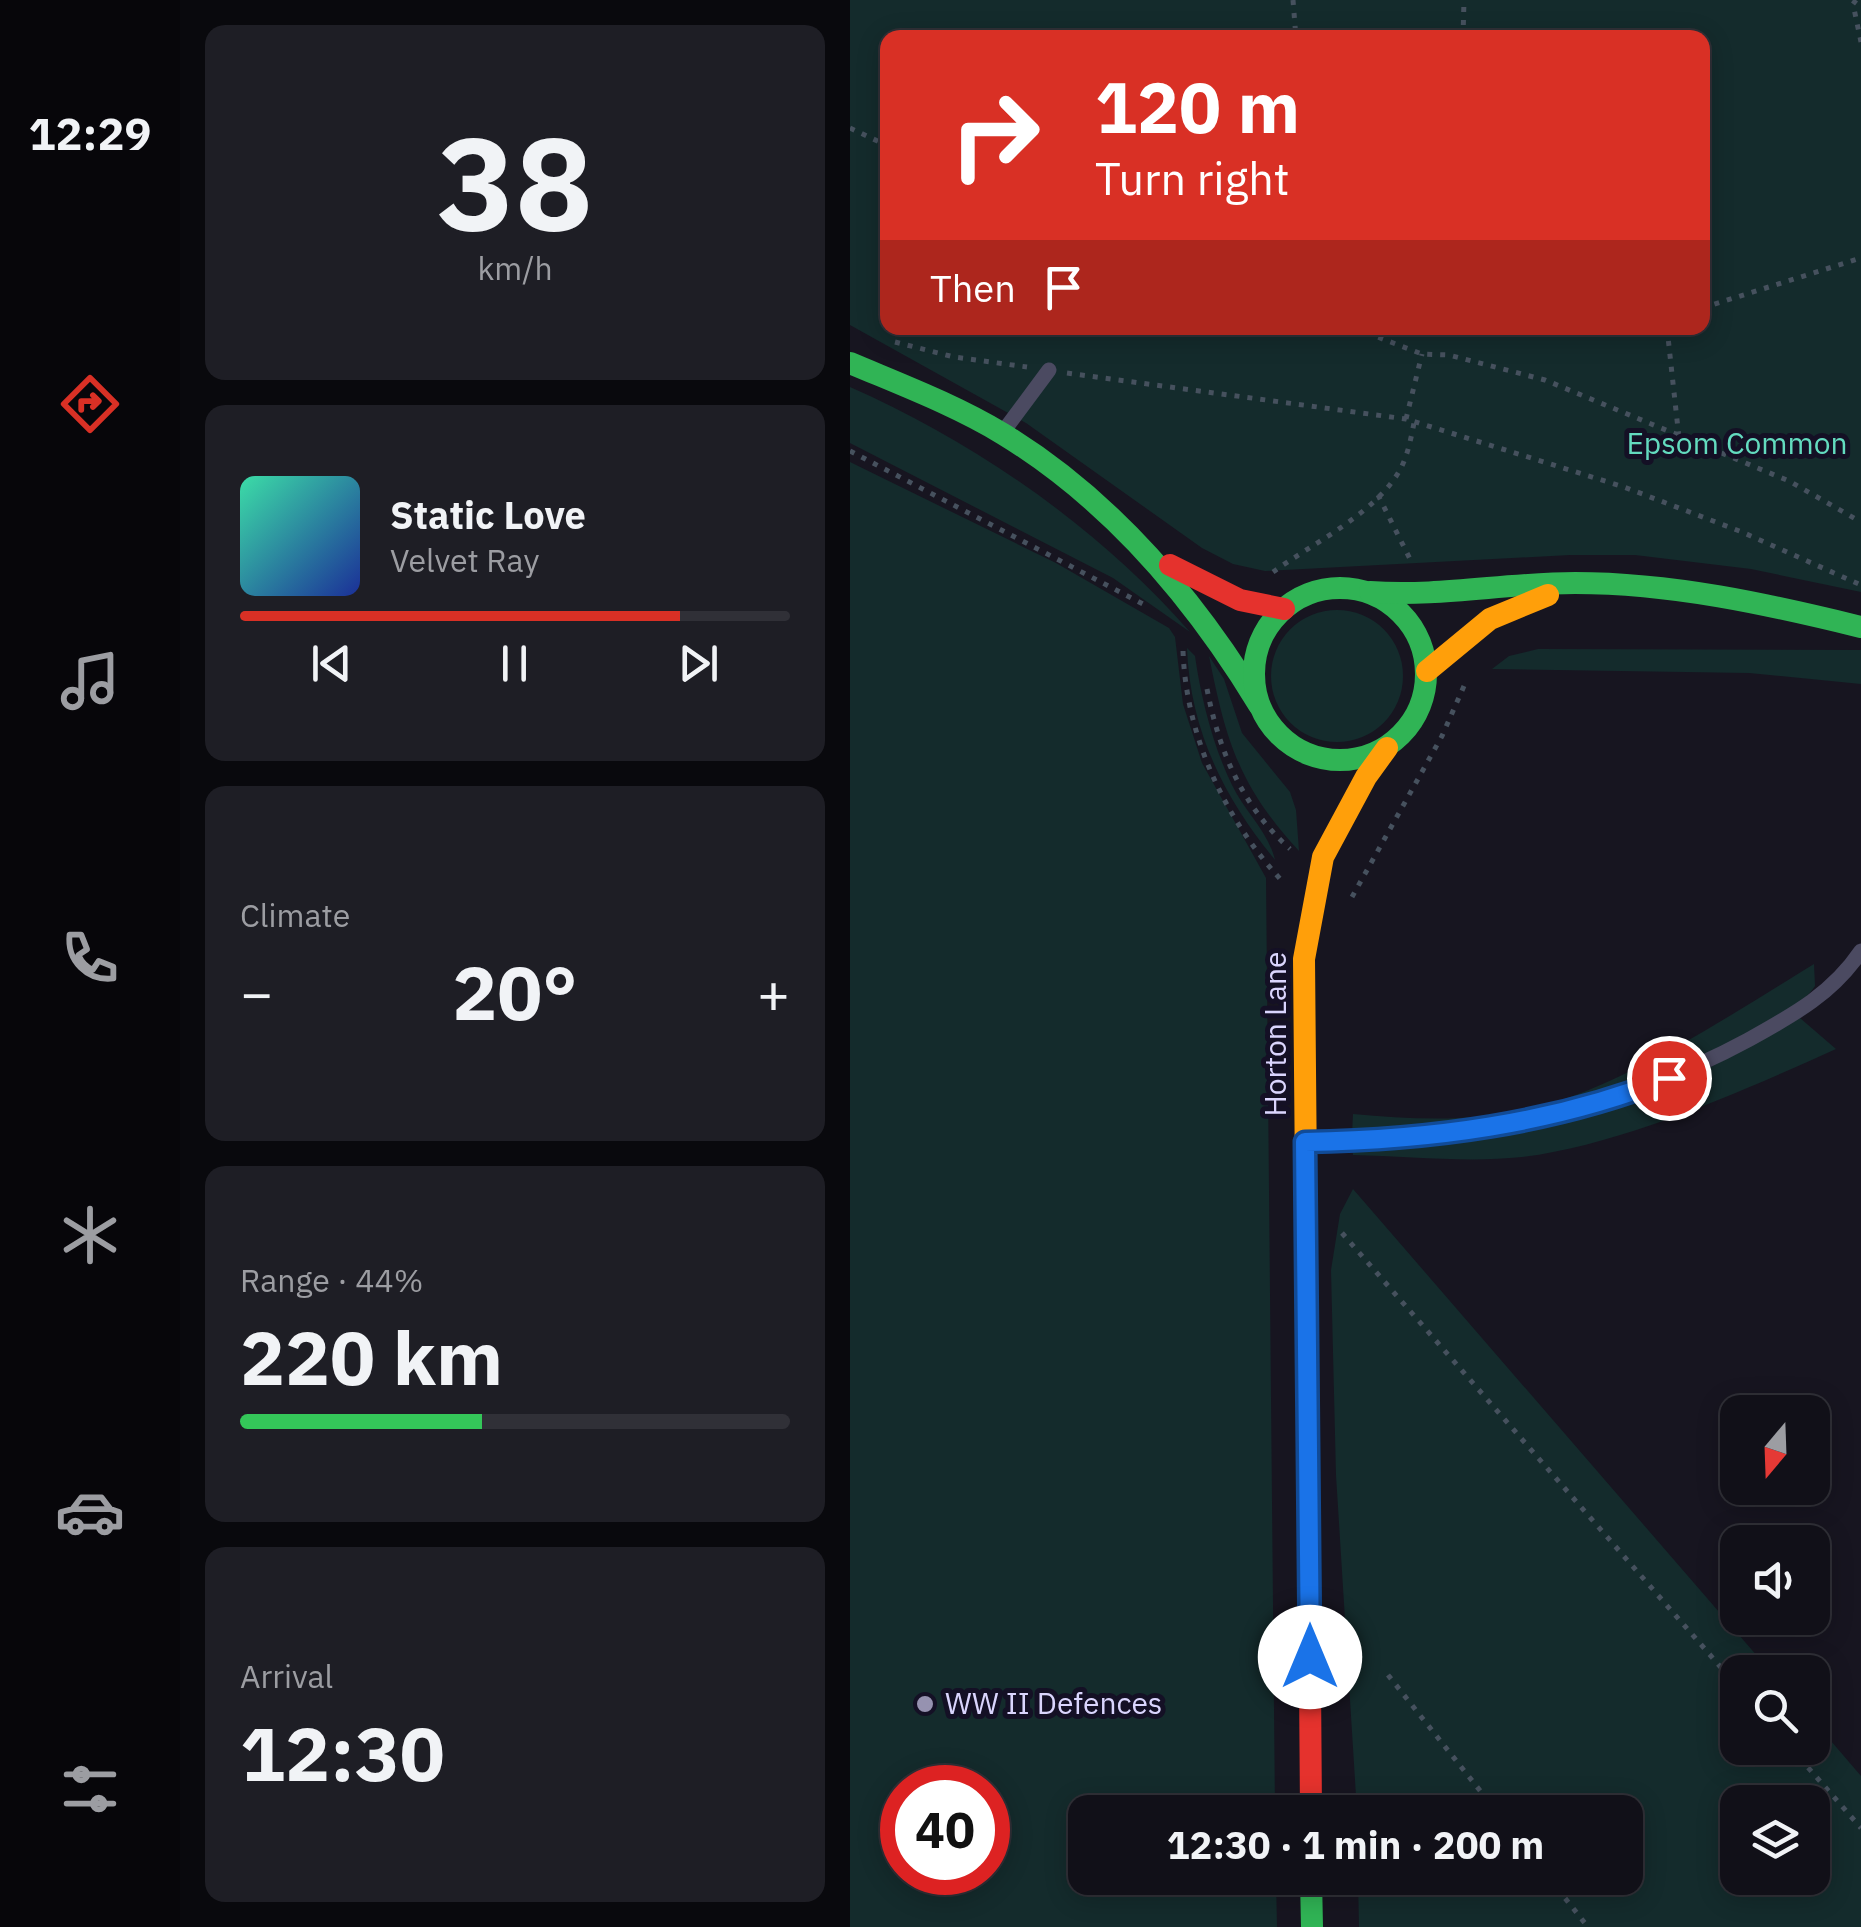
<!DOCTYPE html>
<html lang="en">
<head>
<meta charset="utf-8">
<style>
  body { margin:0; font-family:"IBM Plex Sans",sans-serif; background:#1e1e25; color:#f1f3f6; height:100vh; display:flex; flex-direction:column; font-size:38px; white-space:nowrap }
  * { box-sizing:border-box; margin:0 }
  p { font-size:32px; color:#9c9da2 }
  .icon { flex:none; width:55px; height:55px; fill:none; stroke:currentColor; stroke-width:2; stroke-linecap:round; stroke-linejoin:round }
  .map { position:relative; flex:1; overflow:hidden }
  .sheet { display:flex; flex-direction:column; gap:25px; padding:25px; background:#09090d; width:670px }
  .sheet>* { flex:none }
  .banner { position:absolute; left:30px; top:30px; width:830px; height:305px; border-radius:20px; box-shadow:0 5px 25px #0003,0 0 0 2px #303037; background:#d93025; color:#fff; overflow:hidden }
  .needle { width:65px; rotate:199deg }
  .tools { position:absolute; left:870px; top:1395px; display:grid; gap:20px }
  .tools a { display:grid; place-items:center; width:110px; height:110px; border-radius:20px; background:#111018; box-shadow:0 5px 25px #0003,0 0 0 2px #303037; font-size:50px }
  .speed { position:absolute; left:30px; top:1765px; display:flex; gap:20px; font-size:50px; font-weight:700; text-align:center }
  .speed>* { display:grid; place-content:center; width:130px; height:130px; border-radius:50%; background:#111018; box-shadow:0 5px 25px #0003,0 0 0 2px #303037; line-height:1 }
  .speed .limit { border:15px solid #d22; background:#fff; color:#111 }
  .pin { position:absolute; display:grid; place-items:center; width:85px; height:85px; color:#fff; margin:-42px; border:5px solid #fff; border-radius:50%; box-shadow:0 2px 10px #0007 }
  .me { position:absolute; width:110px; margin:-55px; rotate:0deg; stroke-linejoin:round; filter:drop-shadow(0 0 8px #0008) }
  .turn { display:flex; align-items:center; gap:35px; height:210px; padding:0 50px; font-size:45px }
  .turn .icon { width:130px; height:130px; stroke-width:2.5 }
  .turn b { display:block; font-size:70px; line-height:85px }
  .then { display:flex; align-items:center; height:95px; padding:0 50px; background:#0003; gap:20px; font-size:38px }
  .big { font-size:75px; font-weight:700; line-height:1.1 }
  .sheet .tile { flex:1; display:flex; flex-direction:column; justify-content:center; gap:15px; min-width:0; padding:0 35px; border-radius:20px; background:#1e1e25 }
  .sheet .dial { align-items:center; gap:0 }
  .dial b { font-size:130px; line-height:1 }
  .song { display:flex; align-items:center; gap:30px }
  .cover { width:120px; height:120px; border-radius:15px; background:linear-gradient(135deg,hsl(160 70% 55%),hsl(230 70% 35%)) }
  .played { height:10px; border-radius:5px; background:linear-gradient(90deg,#d93025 80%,#303037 80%) }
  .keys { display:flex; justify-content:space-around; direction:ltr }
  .heat { display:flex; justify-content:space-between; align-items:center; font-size:55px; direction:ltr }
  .charge { height:15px; border-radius:8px; background:linear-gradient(90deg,#34c759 44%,#303037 0) }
  .trip { position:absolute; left:218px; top:1795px; width:575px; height:100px; border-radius:20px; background:#111018; box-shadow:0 5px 25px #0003,0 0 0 2px #303037; font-weight:700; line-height:100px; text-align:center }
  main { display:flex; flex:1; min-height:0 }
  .menu { display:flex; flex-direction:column; width:180px; justify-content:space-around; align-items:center; background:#07060a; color:#9c9da2 }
  .menu .icon { width:70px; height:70px }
  .menu .on { color:#d93025 }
  .menu b { font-size:45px; color:#f1f3f6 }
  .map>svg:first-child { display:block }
</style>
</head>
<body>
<main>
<nav class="menu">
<b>12:29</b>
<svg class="icon on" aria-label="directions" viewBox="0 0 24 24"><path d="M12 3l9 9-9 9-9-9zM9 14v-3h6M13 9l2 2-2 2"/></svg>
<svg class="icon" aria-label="music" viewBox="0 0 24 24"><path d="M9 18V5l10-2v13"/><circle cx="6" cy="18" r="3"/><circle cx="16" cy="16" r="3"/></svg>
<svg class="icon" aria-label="phone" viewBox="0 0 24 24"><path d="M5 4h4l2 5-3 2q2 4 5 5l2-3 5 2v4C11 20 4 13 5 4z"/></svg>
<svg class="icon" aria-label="climate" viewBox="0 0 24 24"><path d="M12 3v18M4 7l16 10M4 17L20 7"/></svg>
<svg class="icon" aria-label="car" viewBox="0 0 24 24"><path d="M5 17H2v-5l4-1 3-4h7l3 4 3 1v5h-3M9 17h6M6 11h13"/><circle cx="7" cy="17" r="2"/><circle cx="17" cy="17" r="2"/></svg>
<svg class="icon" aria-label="filters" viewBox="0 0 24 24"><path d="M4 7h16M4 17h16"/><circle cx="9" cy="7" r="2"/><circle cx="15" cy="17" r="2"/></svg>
</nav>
<section class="sheet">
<div class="tile dial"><b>38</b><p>km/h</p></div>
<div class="tile">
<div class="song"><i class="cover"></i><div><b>Static Love</b><p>Velvet Ray</p></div></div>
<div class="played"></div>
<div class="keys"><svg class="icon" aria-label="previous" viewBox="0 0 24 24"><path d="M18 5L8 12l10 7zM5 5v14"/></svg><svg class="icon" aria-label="pause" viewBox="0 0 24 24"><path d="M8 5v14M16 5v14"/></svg><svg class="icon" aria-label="next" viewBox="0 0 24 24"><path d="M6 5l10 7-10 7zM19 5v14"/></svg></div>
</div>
<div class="tile"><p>Climate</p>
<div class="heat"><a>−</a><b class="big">20°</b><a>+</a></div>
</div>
<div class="tile"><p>Range · 44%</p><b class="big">220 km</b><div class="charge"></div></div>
<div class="tile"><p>Arrival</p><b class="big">12:30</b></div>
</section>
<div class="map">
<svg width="1011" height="1927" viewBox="0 0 1011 1927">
  <rect width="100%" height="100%" fill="#171520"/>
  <g fill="#142b2c" fill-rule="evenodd">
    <path d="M 0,0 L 1011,0 L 1011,592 L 901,569 L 785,555 L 720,555 L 415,571 L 383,564 L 352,548 L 176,423 L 0,325 ZM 38,38 L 852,38 L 852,328 L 38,328 Z"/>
    <path d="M 0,387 C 127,443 249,528 340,632 L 263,578 L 0,443 Z"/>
    <path d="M 0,462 L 206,563 L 319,628 L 325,637 L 333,704 L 352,763 L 416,878 L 425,1812 L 235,1812 L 235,1878 L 426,1878 L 427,1927 L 0,1927 ZM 52,1788 L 138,1788 L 138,1872 L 52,1872 Z"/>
    <circle cx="487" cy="676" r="66"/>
    <path d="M 337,648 L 345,656 C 351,698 363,746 382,785 C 395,812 418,831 425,860 C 374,798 340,730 337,648 Z"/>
    <path d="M 688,649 L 1011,650 L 1011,684 L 899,673 L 642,669 L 659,656 Z"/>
    <path d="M 359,656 L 374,679 L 392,733 L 440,792 L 446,810 L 449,851 C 389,786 376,741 359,656 Z"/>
    <path d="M 964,964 L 965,986 C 932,1038 718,1109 654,1121 C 605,1130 552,1129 502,1134 L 503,1114 C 558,1119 616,1122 671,1111 C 762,1094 884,1013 964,964 Z"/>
    <path d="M 950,1018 L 986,1049 C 895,1090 771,1145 672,1157 C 617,1163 558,1156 503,1155 L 502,1146 C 614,1136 722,1124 827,1082 C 870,1065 910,1039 950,1018 Z"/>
    <path d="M 503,1189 L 921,1672 L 888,1672 L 888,1748 L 962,1748 L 963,1720 L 1011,1776 L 1011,1927 L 509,1927 L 508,1878 L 775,1878 L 775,1812 L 507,1812 L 486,1475 L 481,1270 L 490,1214 ZM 962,1802 L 962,1878 L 888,1878 L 888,1802 Z"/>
  </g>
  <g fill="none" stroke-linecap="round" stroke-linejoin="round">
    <g stroke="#46515e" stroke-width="5" stroke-dasharray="5 8" stroke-linecap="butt">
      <path d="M 443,0 L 446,38"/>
      <path d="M 1006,0 L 1003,4 L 1011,42"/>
      <path d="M 613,38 L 614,0"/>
      <path d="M 0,128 L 38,146"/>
      <path d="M 852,308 L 1011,258"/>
      <path d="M 504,328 L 572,354 L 599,355 L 695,380 L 939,481 L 1011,522"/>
      <path d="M 817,328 L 829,438"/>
      <path d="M 45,342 L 104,357 L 177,367"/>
      <path d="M 217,373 L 556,419 L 774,487 L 892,532 L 1011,585"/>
      <path d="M 556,419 L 572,354"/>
      <path d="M 0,451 L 293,604"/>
      <path d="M 528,495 L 560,559"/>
      <path d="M 423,572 C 463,543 527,513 551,468 C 558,454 561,438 564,423"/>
      <path d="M 333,651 C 336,736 375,820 433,882"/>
      <path d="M 357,689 C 369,751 392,806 440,849"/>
      <path d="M 502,897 L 592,736 L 614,686"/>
      <path d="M 492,1233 L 888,1687"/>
      <path d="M 538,1675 L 647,1812"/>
      <path d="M 941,1748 L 1011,1828"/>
      <path d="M 699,1878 L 738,1927"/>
    </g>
    <g stroke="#4b4a61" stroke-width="15">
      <path d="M 153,432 L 199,370"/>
      <path d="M 455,1142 C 611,1138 760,1115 898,1040 C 943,1015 982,994 1011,951"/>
    </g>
    <g stroke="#30b455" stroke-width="22">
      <path d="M 0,363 C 52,385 105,405 153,434 C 261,500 344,598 409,705"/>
      <circle cx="490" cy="674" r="86"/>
      <path d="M 520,592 C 589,597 656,583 725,583 C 822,583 917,604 1011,627"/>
      <path d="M 461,1878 L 462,1927"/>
    </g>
    <g stroke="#ff9f0a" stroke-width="22">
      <path d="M 577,671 L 640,619 L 698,595"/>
      <path d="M 457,1291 L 454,959 L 473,857 L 516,777 L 537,748"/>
    </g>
    <g stroke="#e5322d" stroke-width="22">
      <path d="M 320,565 L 390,600 L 434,609"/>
      <path d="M 457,1291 L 461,1812"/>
    </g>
  </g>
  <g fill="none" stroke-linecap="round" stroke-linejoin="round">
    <defs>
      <path id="route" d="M 460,1657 L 455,1142 C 580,1140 703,1124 819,1078"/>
    </defs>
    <use href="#route" stroke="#114b97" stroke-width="25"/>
    <use href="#route" stroke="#1a73e8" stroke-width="18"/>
  </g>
  <circle fill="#9692b0" stroke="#141025" stroke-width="4" cx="75" cy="1704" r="10"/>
  <g text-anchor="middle" stroke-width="10" stroke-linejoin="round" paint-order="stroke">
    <g font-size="30" fill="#63dbbf" stroke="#141025">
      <text x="887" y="454">Epsom Common</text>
    </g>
    <g font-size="30" fill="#dad5fd" stroke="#141025">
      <text transform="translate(426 1034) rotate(-90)" y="10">Horton Lane</text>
    </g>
    <g font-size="30" fill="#dad5fd" stroke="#141025" text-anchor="start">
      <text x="95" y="1714">WW II Defences</text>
    </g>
  </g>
</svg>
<div class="tools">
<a><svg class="needle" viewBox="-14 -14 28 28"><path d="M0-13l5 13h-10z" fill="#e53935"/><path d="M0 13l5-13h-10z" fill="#9c9da2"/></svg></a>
<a><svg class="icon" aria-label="sound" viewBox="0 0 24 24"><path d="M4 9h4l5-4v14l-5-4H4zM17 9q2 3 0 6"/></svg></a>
<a><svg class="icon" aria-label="search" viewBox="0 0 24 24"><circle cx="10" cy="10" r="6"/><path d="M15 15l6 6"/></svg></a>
<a><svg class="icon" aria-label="layers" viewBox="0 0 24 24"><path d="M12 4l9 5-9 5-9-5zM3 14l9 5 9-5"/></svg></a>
</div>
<div class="speed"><div class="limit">40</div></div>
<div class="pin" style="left:819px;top:1078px;background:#d93025"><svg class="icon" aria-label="arrive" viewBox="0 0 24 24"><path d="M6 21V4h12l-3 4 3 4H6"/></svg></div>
<svg class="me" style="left:460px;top:1657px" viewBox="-20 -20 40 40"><circle r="19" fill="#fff"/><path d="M0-13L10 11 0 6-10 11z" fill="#1a73e8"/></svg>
<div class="trip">12:30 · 1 min · 200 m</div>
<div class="banner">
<div class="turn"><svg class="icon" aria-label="right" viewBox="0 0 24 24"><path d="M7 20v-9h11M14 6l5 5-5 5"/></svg><div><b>120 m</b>Turn right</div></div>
<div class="then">Then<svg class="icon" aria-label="arrive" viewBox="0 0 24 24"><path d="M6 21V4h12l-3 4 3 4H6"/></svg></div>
</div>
</div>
</main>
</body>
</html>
